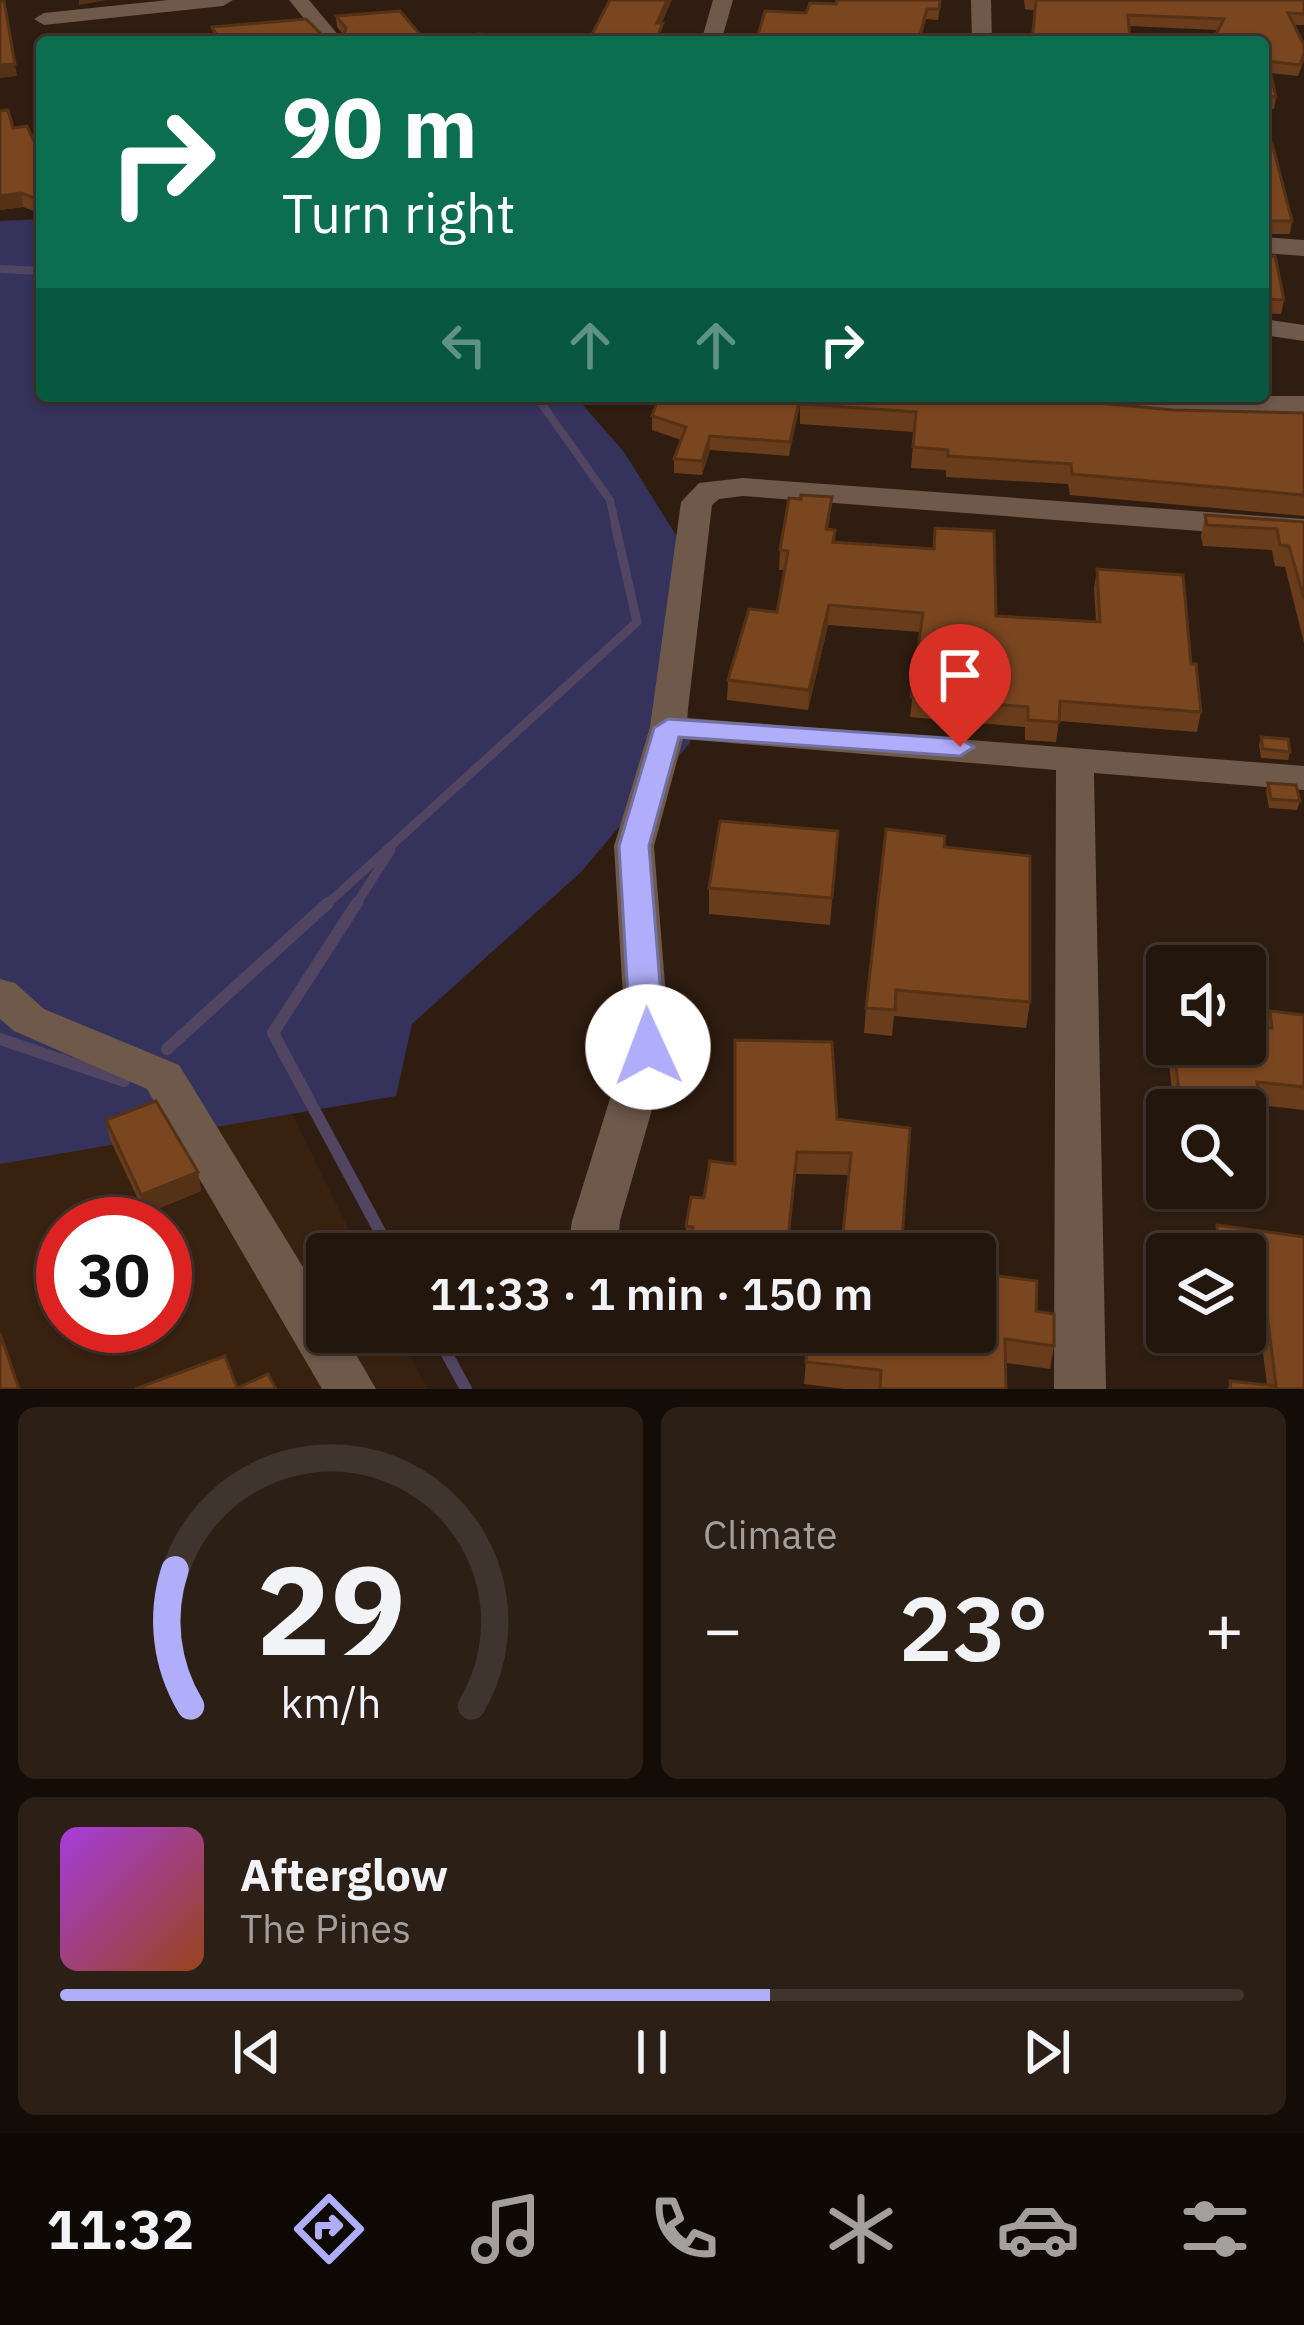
<!DOCTYPE html>
<html lang="en">
<head>
<meta charset="utf-8">
<style>
  body { margin:0; font-family:"IBM Plex Sans",sans-serif; background:#2b1f16; color:#f1f3f6; height:100vh; display:flex; flex-direction:column; font-size:45px; white-space:nowrap }
  * { box-sizing:border-box; margin:0 }
  p { font-size:39px; color:#a39f9d }
  .icon { flex:none; width:66px; height:66px; fill:none; stroke:currentColor; stroke-width:2; stroke-linecap:round; stroke-linejoin:round }
  .map { position:relative; height:1389px; overflow:hidden }
  .side { display:flex; flex-direction:column; gap:18px; padding:18px; background:#130c07; flex:1 }
  .side>* { flex:none }
  .guide { position:absolute; left:36px; top:36px; width:1233px; height:366px; border-radius:12px; box-shadow:0 3px 9px #0004,0 0 0 3px #40352e; background:#0b6e4f; color:#fff; overflow:hidden }
  .controls { position:absolute; left:1146px; top:945px; display:grid; gap:24px }
  .controls a { display:grid; place-items:center; width:120px; height:120px; border-radius:12px; background:#23160d; box-shadow:0 3px 9px #0004,0 0 0 3px #40352e; font-size:60px }
  .speed { position:absolute; left:36px; top:1197px; display:flex; gap:24px; font-size:60px; font-weight:700; text-align:center }
  .speed>* { display:grid; place-content:center; width:156px; height:156px; border-radius:50%; background:#23160d; box-shadow:0 3px 9px #0004,0 0 0 3px #40352e; line-height:1 }
  .speed .limit { border:18px solid #d22; background:#fff; color:#111 }
  .pin { position:absolute; display:grid; place-items:center; width:102px; height:102px; color:#fff; margin:-123px -51px; border-radius:50% 50% 50% 0; rotate:-45deg; box-shadow:0 0 12px #0007 }
  .pin .icon { rotate:45deg }
  .me { position:absolute; width:132px; margin:-66px; rotate:358deg; stroke-linejoin:round; filter:drop-shadow(0 0 9px #0008) }
  .turn { display:flex; align-items:center; gap:42px; height:252px; padding:0 48px; font-size:54px }
  .turn .icon { width:156px; height:156px; stroke-width:2.5 }
  .turn b { display:block; font-size:84px; line-height:102px }
  .lanes { display:flex; align-items:center; height:114px; padding:0 48px; background:#0003; justify-content:center; gap:60px; direction:ltr }
  .lanes .off { opacity:.35 }
  .big { font-size:90px; font-weight:600; line-height:1.1 }
  .side .widget { flex:1; display:flex; flex-direction:column; justify-content:center; gap:18px; min-width:0; padding:0 42px; border-radius:18px; background:#2b1f16 }
  .side .dial { align-items:center; gap:0 }
  .dial svg { height:312px; overflow:visible; fill:none; stroke:#40352e; stroke-width:7; stroke-linecap:round; text-anchor:middle }
  .dial text { fill:#f1f3f6; stroke:none }
  .song { display:flex; align-items:center; gap:36px }
  .cover { width:144px; height:144px; border-radius:18px; background:linear-gradient(135deg,hsl(280 70% 55%),hsl(20 70% 35%)) }
  .played { height:12px; border-radius:6px; background:linear-gradient(90deg,#b0aefa 60%,#40352e 60%) }
  .keys { display:flex; justify-content:space-around; direction:ltr }
  .heat { display:flex; justify-content:space-between; align-items:center; font-size:66px; direction:ltr }
  .side .tiles { flex:1; display:grid; gap:18px; grid-template-columns:1fr 1fr }
  .widget:last-child { grid-column:span 2 }
  .trip { position:absolute; left:306px; top:1233px; width:690px; height:120px; border-radius:12px; background:#23160d; box-shadow:0 3px 9px #0004,0 0 0 3px #40352e; font-weight:600; line-height:120px; text-align:center }
  .tabs { display:flex; height:192px; justify-content:space-around; align-items:center; background:#0e0905; color:#a39f9d }
  .tabs .icon { width:84px; height:84px }
  .tabs .on { color:#b0aefa }
  .tabs b { font-size:54px; color:#f1f3f6 }
  .map>svg:first-child { display:block }
</style>
</head>
<body>
<div class="map">
<svg width="1304" height="1389" viewBox="0 0 1304 1389">
  <rect width="100%" height="100%" fill="#2f1d11"/>
  <path fill="#392110" fill-rule="evenodd" d="M 0,902 L 113,1031 L 293,1116 L 361,1254 L 327,1254 L 327,1332 L 399,1332 L 427,1389 L 0,1389 ZM 63,1224 L 165,1224 L 165,1326 L 63,1326 Z"/>
  <path fill="#35325b" d="M 42,219 L 42,396 L 575,396 L 624,452 L 676,535 L 690,743 L 581,872 L 412,1024 L 396,1096 L 0,1164 L 0,221 Z"/>
  <g fill="none" stroke-linecap="round" stroke-linejoin="round">
    <g stroke="#514562" stroke-width="8">
      <path d="M 0,269 L 42,271"/>
      <path d="M 536,396 L 610,500 L 616,527"/>
    </g>
    <g stroke="#514562" stroke-width="9">
      <path d="M 325,906 L 637,622 L 615,524"/>
      <path d="M 355,906 L 391,850"/>
    </g>
    <g stroke="#514562" stroke-width="12">
      <path d="M 357,903 L 273,1033 L 392,1254"/>
      <path d="M 0,1039 L 124,1081"/>
      <path d="M 167,1049 L 328,903"/>
      <path d="M 435,1332 L 466,1389"/>
    </g>
    <g fill="#6e594b" fill-rule="evenodd">
      <path d="M 168,0 L 233,0 L 223,6 L 44,25 L 34,19 L 44,13 Z"/>
      <path d="M 289,0 L 309,0 L 344,42 L 323,42 Z"/>
      <path d="M 713,0 L 733,0 L 721,42 L 701,42 Z"/>
      <path d="M 971,0 L 991,0 L 992,42 L 972,42 Z"/>
      <path d="M 1263,237 L 1304,240 L 1304,256 L 1263,253 Z"/>
      <path d="M 1263,319 L 1304,325 L 1304,341 L 1263,335 Z"/>
      <path d="M 1035,396 L 1304,396 L 1304,414 L 1049,405 Z"/>
      <path d="M 743,478 L 1304,519 L 1304,539 L 743,496 L 719,499 L 712,505 L 687,718 L 1304,766 L 1304,790 L 1094,773 L 1106,1389 L 1054,1389 L 1056,770 L 683,739 L 654,846 L 670,1047 L 620,1221 L 617,1254 L 567,1254 L 572,1221 L 626,1047 L 614,846 L 650,727 L 681,502 L 699,483 Z"/>
      <path d="M 0,979 L 15,983 L 44,1009 L 179,1065 L 327,1306 L 327,1332 L 343,1332 L 376,1389 L 322,1389 L 147,1089 L 14,1031 L 0,1019 Z"/>
    </g>
  </g>
  <g fill="#693c1c" fill-rule="evenodd">
    <path d="M 941,0 L 938,20 L 926,19 L 920,42 L 756,42 L 806,13 L 836,4 Z"/>
    <path d="M 1024,0 L 1304,0 L 1304,25 L 1294,25 L 1304,60 L 1298,76 L 1270,73 L 1276,97 L 1274,109 L 1263,108 L 1263,42 L 1218,30 L 1128,26 L 1025,9 Z"/>
    <path d="M 336,16 L 442,42 L 216,42 L 214,39 L 212,27 L 322,35 L 343,34 L 337,27 Z"/>
    <path d="M 0,111 L 13,128 L 35,144 L 42,143 L 42,214 L 23,207 L 0,210 Z"/>
    <path d="M 1263,143 L 1292,221 L 1290,234 L 1263,234 Z"/>
    <path d="M 1263,256 L 1284,300 L 1281,314 L 1263,313 Z"/>
    <path d="M 801,396 L 789,456 L 710,450 L 702,475 L 674,473 L 674,459 L 681,440 L 652,430 L 652,416 Z"/>
    <path d="M 800,404 L 1304,413 L 1304,516 L 1070,495 L 1068,484 L 946,477 L 946,470 L 911,468 L 914,432 L 800,424 Z"/>
    <path d="M 1205,515 L 1304,522 L 1304,643 L 1285,567 L 1275,566 L 1272,550 L 1203,546 L 1201,536 Z"/>
    <path d="M 830,516 L 828,529 L 835,530 L 835,542 L 933,549 L 935,528 L 996,616 L 1096,621 L 1094,588 L 1097,569 L 1191,664 L 1201,712 L 1197,732 L 1059,721 L 1056,742 L 1025,740 L 1025,727 L 910,717 L 920,632 L 828,625 L 808,710 L 727,700 L 728,680 L 777,612 L 785,570 L 779,570 L 780,550 Z"/>
    <path d="M 1261,737 L 1290,752 L 1288,760 L 1261,758 L 1259,745 Z"/>
    <path d="M 1268,783 L 1300,801 L 1297,810 L 1269,808 L 1266,791 Z"/>
    <path d="M 838,831 L 830,925 L 709,914 L 709,888 Z"/>
    <path d="M 944,847 L 1030,1002 L 1026,1028 L 894,1016 L 892,1036 L 864,1033 L 866,1008 Z"/>
    <path d="M 1270,1011 L 1304,1015 L 1304,1110 L 1259,1105 L 1255,1123 L 1245,1122 L 1245,1110 L 1174,1110 L 1167,1044 L 1245,1044 L 1266,1028 Z"/>
    <path d="M 735,1040 L 832,1042 L 837,1119 L 910,1128 L 901,1254 L 689,1254 L 690,1250 L 686,1249 L 686,1226 L 691,1197 L 704,1198 L 710,1161 L 735,1163 ZM 796,1174 L 849,1175 L 841,1253 L 788,1247 Z"/>
    <path d="M 106,1120 L 198,1172 L 201,1191 L 145,1214 L 110,1139 Z"/>
    <path d="M 1217,1225 L 1304,1237 L 1304,1389 L 1228,1389 L 1230,1381 L 1267,1385 L 1261,1337 L 1230,1332 L 1245,1332 L 1245,1254 L 1193,1254 L 1196,1242 L 1213,1245 Z"/>
    <path d="M 1145,1274 L 1167,1276 L 1167,1324 L 1145,1321 L 1143,1283 Z"/>
    <path d="M 1036,1311 L 1054,1346 L 1050,1369 L 1006,1363 L 1006,1389 L 844,1389 L 804,1384 L 807,1348 L 681,1334 L 681,1332 L 975,1332 Z"/>
  </g>
  <g fill="#553116">
    <path d="M 79,0 L 107,0 L 79,5 Z"/>
    <path d="M 667,0 L 672,0 L 657,34 L 657,23 Z"/>
    <path d="M 15,64 L 17,76 L 0,78 L 0,65 Z"/>
    <path d="M 21,193 L 23,207 L 0,210 L 0,196 Z"/>
    <path d="M 800,396 L 801,402 L 789,456 L 790,442 Z"/>
    <path d="M 710,436 L 710,450 L 702,475 L 702,461 Z"/>
    <path d="M 829,605 L 828,625 L 808,710 L 809,690 Z"/>
    <path d="M 198,1172 L 201,1191 L 145,1214 L 141,1195 Z"/>
  </g>
  <g fill="#7a4620" stroke="#553116" stroke-width="3" fill-rule="evenodd">
    <path d="M 610,0 L 667,0 L 657,23 L 663,23 L 655,42 L 588,42 Z"/>
    <path d="M 837,0 L 940,0 L 939,9 L 927,9 L 918,42 L 756,42 L 765,11 L 806,13 L 810,3 L 836,4 Z"/>
    <path d="M 1036,0 L 1304,0 L 1304,14 L 1288,13 L 1304,45 L 1304,54 L 1300,65 L 1268,61 L 1276,97 L 1263,96 L 1263,42 L 1212,42 L 1224,19 L 1128,15 L 1130,42 L 1032,42 Z"/>
    <path d="M 4,1 L 15,64 L 0,65 L 0,2 Z"/>
    <path d="M 400,11 L 424,39 L 442,42 L 221,42 L 212,27 L 306,19 L 322,35 L 343,35 L 346,28 L 336,16 Z"/>
    <path d="M 478,34 L 575,40 L 574,42 L 472,42 Z"/>
    <path d="M 8,110 L 13,128 L 27,126 L 35,144 L 42,143 L 42,201 L 21,193 L 0,196 L 0,111 Z"/>
    <path d="M 1263,143 L 1272,143 L 1292,221 L 1263,221 Z"/>
    <path d="M 1263,256 L 1275,256 L 1284,300 L 1263,299 Z"/>
    <path d="M 659,396 L 800,396 L 790,442 L 710,436 L 702,461 L 674,459 L 686,427 L 652,416 Z"/>
    <path d="M 803,396 L 1025,396 L 1173,410 L 1304,413 L 1304,495 L 1072,474 L 1071,464 L 948,456 L 948,450 L 913,447 L 916,412 L 800,404 Z"/>
    <path d="M 801,495 L 832,497 L 826,529 L 835,530 L 833,542 L 934,549 L 935,528 L 994,531 L 996,616 L 1100,622 L 1097,569 L 1183,575 L 1191,664 L 1196,664 L 1201,712 L 1060,701 L 1059,722 L 1028,720 L 1028,707 L 911,697 L 923,613 L 829,605 L 809,690 L 728,680 L 749,609 L 777,612 L 788,551 L 780,550 L 789,498 L 801,499 Z"/>
    <path d="M 1205,515 L 1304,522 L 1304,599 L 1289,546 L 1280,545 L 1277,529 L 1207,525 Z"/>
    <path d="M 1261,737 L 1288,739 L 1290,752 L 1263,749 Z"/>
    <path d="M 1268,783 L 1296,785 L 1300,801 L 1271,799 Z"/>
    <path d="M 720,821 L 838,831 L 832,898 L 709,888 Z"/>
    <path d="M 886,829 L 945,836 L 944,847 L 1030,856 L 1030,1002 L 896,990 L 895,1010 L 866,1008 Z"/>
    <path d="M 1270,1011 L 1304,1015 L 1304,1087 L 1257,1082 L 1260,1101 L 1179,1094 L 1174,1044 L 1245,1044 L 1245,1026 L 1272,1028 Z"/>
    <path d="M 735,1040 L 832,1042 L 837,1119 L 910,1128 L 901,1254 L 689,1254 L 693,1227 L 686,1226 L 691,1197 L 704,1198 L 710,1161 L 735,1164 ZM 797,1152 L 851,1153 L 841,1253 L 787,1247 Z"/>
    <path d="M 156,1101 L 198,1172 L 141,1195 L 106,1120 Z"/>
    <path d="M 1217,1225 L 1304,1237 L 1304,1389 L 1231,1389 L 1230,1381 L 1276,1386 L 1267,1313 L 1245,1310 L 1245,1254 L 1197,1254 L 1196,1242 L 1218,1246 Z"/>
    <path d="M 975,1273 L 1037,1281 L 1036,1311 L 1054,1314 L 1054,1346 L 1005,1339 L 1006,1389 L 880,1389 L 881,1370 L 806,1362 L 808,1332 L 975,1332 Z"/>
    <path d="M 1145,1274 L 1167,1276 L 1167,1314 L 1147,1312 Z"/>
    <path d="M 0,1333 L 19,1389 L 0,1389 Z"/>
    <path d="M 225,1356 L 237,1388 L 268,1374 L 276,1389 L 135,1389 Z"/>
  </g>
  <path fill="#b0aefa" stroke="#7271a2" stroke-width="3" d="M 668,719 L 960,739 L 974,747 L 960,756 L 679,737 L 649,846 L 665,1047 L 660,1056 L 636,1056 L 631,1047 L 619,846 L 654,728 Z"/>
</svg>
<div class="controls">
<a><svg class="icon" aria-label="sound" viewBox="0 0 24 24"><path d="M4 9h4l5-4v14l-5-4H4zM17 9q2 3 0 6"/></svg></a>
<a><svg class="icon" aria-label="search" viewBox="0 0 24 24"><circle cx="10" cy="10" r="6"/><path d="M15 15l6 6"/></svg></a>
<a><svg class="icon" aria-label="layers" viewBox="0 0 24 24"><path d="M12 4l9 5-9 5-9-5zM3 14l9 5 9-5"/></svg></a>
</div>
<div class="speed"><div class="limit">30</div></div>
<div class="pin" style="left:960px;top:747px;background:#d93025"><svg class="icon" aria-label="arrive" viewBox="0 0 24 24"><path d="M6 21V4h12l-3 4 3 4H6"/></svg></div>
<svg class="me" style="left:648px;top:1047px" viewBox="-20 -20 40 40"><circle r="19" fill="#fff"/><path d="M0-13L10 11 0 6-10 11z" fill="#b0aefa"/></svg>
<div class="trip">11:33 · 1 min · 150 m</div>
<div class="guide">
<div class="turn"><svg class="icon" aria-label="right" viewBox="0 0 24 24"><path d="M7 20v-9h11M14 6l5 5-5 5"/></svg><div><b>90 m</b>Turn right</div></div>
<div class="lanes"><svg class="icon off" aria-label="left" viewBox="0 0 24 24"><path d="M17 20v-9H6M10 6l-5 5 5 5"/></svg><svg class="icon off" aria-label="ahead" viewBox="0 0 24 24"><path d="M12 20V5M6 11l6-6 6 6"/></svg><svg class="icon off" aria-label="ahead" viewBox="0 0 24 24"><path d="M12 20V5M6 11l6-6 6 6"/></svg><svg class="icon" aria-label="right" viewBox="0 0 24 24"><path d="M7 20v-9h11M14 6l5 5-5 5"/></svg></div>
</div>
</div>
<section class="side">
<div class="tiles">
<div class="widget dial"><svg viewBox="0 0 100 80">
<path d="M14 69A42 42 0 1 1 86 69"/>
<path d="M14 69A42 42 0 0 1 10 34" stroke="#b0aefa"/>
<text x="50" y="56" font-size="32" font-weight="700">29</text>
<text x="50" y="72" font-size="11">km/h</text>
</svg></div>
<div class="widget"><p>Climate</p>
<div class="heat"><a>−</a><b class="big">23°</b><a>+</a></div>
</div>
<div class="widget">
<div class="song"><i class="cover"></i><div><b>Afterglow</b><p>The Pines</p></div></div>
<div class="played"></div>
<div class="keys"><svg class="icon" aria-label="previous" viewBox="0 0 24 24"><path d="M18 5L8 12l10 7zM5 5v14"/></svg><svg class="icon" aria-label="pause" viewBox="0 0 24 24"><path d="M8 5v14M16 5v14"/></svg><svg class="icon" aria-label="next" viewBox="0 0 24 24"><path d="M6 5l10 7-10 7zM19 5v14"/></svg></div>
</div>
</div>
</section>
<nav class="tabs">
<b>11:32</b>
<svg class="icon on" aria-label="directions" viewBox="0 0 24 24"><path d="M12 3l9 9-9 9-9-9zM9 14v-3h6M13 9l2 2-2 2"/></svg>
<svg class="icon" aria-label="music" viewBox="0 0 24 24"><path d="M9 18V5l10-2v13"/><circle cx="6" cy="18" r="3"/><circle cx="16" cy="16" r="3"/></svg>
<svg class="icon" aria-label="phone" viewBox="0 0 24 24"><path d="M5 4h4l2 5-3 2q2 4 5 5l2-3 5 2v4C11 20 4 13 5 4z"/></svg>
<svg class="icon" aria-label="climate" viewBox="0 0 24 24"><path d="M12 3v18M4 7l16 10M4 17L20 7"/></svg>
<svg class="icon" aria-label="car" viewBox="0 0 24 24"><path d="M5 17H2v-5l4-1 3-4h7l3 4 3 1v5h-3M9 17h6M6 11h13"/><circle cx="7" cy="17" r="2"/><circle cx="17" cy="17" r="2"/></svg>
<svg class="icon" aria-label="filters" viewBox="0 0 24 24"><path d="M4 7h16M4 17h16"/><circle cx="9" cy="7" r="2"/><circle cx="15" cy="17" r="2"/></svg>
</nav>
</body>
</html>
